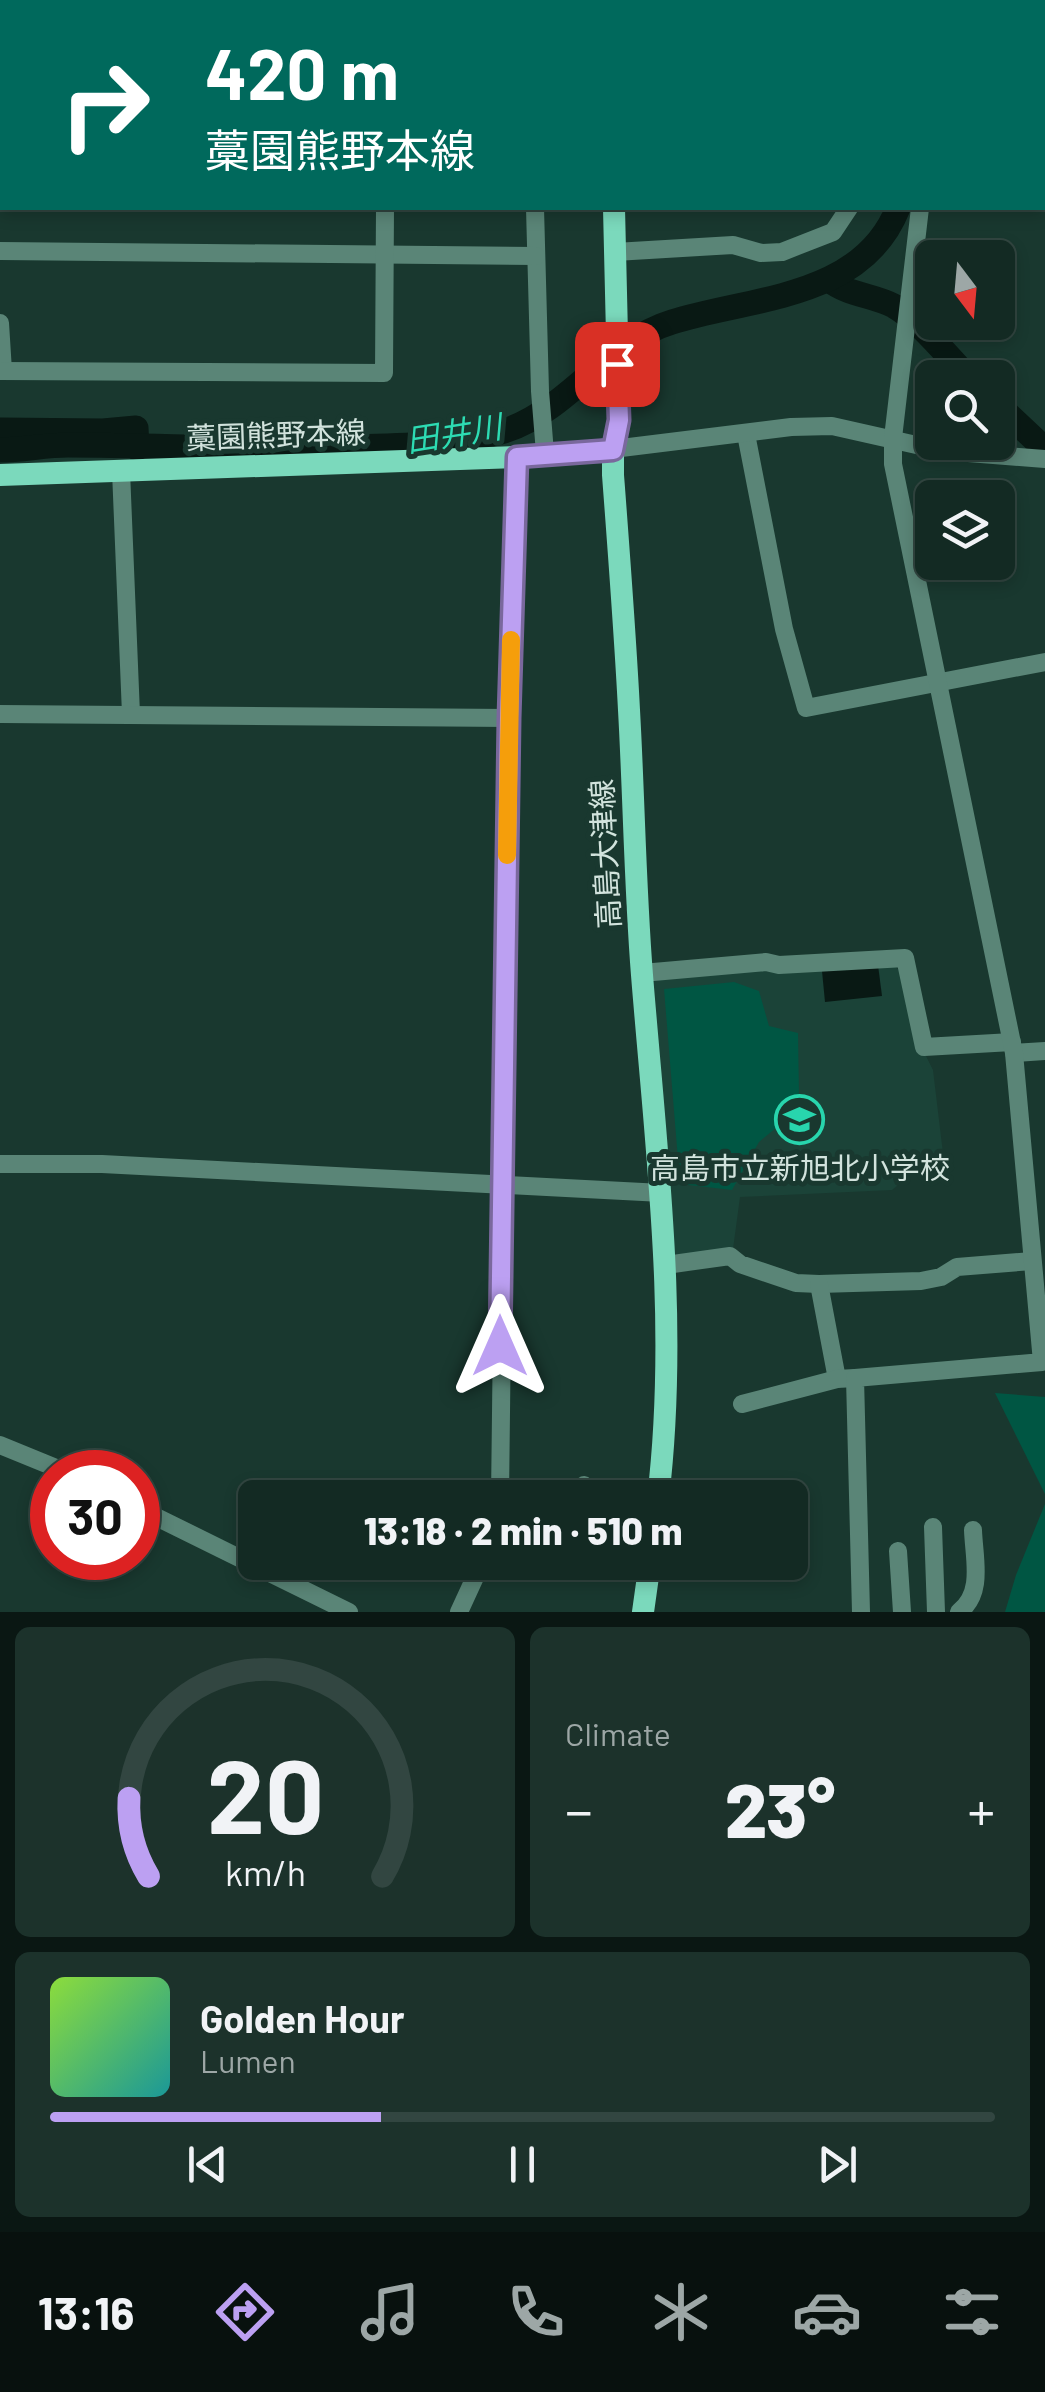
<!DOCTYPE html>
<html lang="en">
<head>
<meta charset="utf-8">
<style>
  body { margin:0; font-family:Barlow,"Noto Sans JP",sans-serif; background:#1c322b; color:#f1f3f6; height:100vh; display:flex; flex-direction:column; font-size:38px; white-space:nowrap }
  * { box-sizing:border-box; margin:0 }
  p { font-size:32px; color:#9da7a6 }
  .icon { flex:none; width:55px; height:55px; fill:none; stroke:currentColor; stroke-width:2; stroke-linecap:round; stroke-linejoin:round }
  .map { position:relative; height:1612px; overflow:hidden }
  .drawer { display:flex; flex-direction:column; gap:15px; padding:15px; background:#0a1713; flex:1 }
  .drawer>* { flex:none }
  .guide { position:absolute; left:0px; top:0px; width:1045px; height:210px; box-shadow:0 5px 15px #0003,0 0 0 2px #324641; background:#00695c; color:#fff; overflow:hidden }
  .needle { width:65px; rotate:164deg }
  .controls { position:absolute; left:915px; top:240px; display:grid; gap:20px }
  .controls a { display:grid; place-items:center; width:100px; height:100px; border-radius:15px; background:#132a23; box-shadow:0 5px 15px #0003,0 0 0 2px #324641; font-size:50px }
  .speed { position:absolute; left:30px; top:1450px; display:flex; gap:20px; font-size:50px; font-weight:700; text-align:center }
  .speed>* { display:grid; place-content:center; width:130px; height:130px; border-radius:50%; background:#132a23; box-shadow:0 5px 15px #0003,0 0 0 2px #324641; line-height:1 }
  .speed .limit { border:15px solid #d22; background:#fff; color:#111 }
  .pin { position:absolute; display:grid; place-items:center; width:85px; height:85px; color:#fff; margin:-42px; border-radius:20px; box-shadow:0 5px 15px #0006 }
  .me { position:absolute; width:110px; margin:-55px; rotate:0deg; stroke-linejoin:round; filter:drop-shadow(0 0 8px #0008) }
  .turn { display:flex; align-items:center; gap:35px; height:210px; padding:0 40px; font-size:45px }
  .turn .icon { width:130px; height:130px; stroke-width:2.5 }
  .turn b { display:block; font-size:70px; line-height:85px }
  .big { font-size:75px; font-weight:800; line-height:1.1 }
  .drawer .tile { flex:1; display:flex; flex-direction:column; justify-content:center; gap:15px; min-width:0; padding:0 35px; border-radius:15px; background:#1c322b }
  .drawer .dial { align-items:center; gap:0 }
  .dial svg { height:260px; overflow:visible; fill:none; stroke:#324641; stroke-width:7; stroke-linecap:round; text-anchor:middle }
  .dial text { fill:#f1f3f6; stroke:none }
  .song { display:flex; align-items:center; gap:30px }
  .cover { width:120px; height:120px; border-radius:15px; background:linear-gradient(135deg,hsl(90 70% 55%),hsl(180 70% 35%)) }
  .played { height:10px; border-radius:5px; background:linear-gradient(90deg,#bca0f2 35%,#324641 35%) }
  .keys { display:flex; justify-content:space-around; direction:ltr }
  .heat { display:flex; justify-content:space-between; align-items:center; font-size:55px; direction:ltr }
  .drawer .tiles { flex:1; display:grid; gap:15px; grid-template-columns:1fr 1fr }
  .tile:last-child { grid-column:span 2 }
  .trip { position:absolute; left:238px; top:1480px; width:570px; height:100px; border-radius:15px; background:#132a23; box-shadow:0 5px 15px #0003,0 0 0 2px #324641; font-weight:800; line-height:100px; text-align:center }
  .tabs { display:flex; height:160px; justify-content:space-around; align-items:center; background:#08110e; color:#9da7a6 }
  .tabs .icon { width:70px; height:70px }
  .tabs .selected { color:#bca0f2 }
  .tabs b { font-size:45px; color:#f1f3f6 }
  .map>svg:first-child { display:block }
</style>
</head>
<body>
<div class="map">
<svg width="1045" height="1612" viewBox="0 0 1045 1612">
  <rect width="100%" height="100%" fill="#19382f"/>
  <path fill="#1b4338" d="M 896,967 L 902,974 L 919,1053 L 926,1056 L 933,1070 L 945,1170 L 908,1177 L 892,1190 L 740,1197 L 733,1249 L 673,1256 L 651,983 L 661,978 L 769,969 Z"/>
  <g fill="#005643">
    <path d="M 734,982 L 759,991 L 769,1026 L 798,1033 L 799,1095 L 782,1123 L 759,1142 L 732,1190 L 680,1184 L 664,989 Z"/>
    <path d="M 995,1393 L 1045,1397 L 1045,1494 Z"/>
    <path d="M 1045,1504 L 1045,1612 L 1005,1612 L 1016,1575 Z"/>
  </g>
  <path fill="#091914" d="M 878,965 L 882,996 L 825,1002 L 822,971 Z"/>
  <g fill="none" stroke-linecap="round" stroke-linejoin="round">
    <g stroke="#091914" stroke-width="25">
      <path d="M 925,2 L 925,0"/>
      <path d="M 829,280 C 848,295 873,295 894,306 C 919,320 948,357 969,378"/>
      <path d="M 998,405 L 1045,449"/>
      <path d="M 0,430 L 103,431 L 136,428 L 137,448"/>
      <path d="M 0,450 C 23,450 45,445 68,445 C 162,445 255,451 349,447 C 402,445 456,447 507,430 C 569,409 609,341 672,322 C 752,297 862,299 898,208"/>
    </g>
    <g stroke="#5a8577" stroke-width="18">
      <path d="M 386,2 L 386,0"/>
      <path d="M 941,2 L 941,0"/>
      <path d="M 0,10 L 2,10"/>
      <path d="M 0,132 L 2,132"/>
      <path d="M 535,208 L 540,391 L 545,453"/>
      <path d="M 0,251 L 536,256"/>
      <path d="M 615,252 L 733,245 L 761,253 L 782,252 L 833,232 L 849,208"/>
      <path d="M 0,323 L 3,371"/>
      <path d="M 0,371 L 384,373 L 385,208"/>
      <path d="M 746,434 L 784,629 L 806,708 L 1045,662"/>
      <path d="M 613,449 L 791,427 L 832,426 L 943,451 L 1045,459"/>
      <path d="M 121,471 L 131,714"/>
      <path d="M 0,714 L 509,718"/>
      <path d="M 642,973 L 766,962 L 779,965 L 905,958 L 924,1047 L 1012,1042"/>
      <path d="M 1014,1053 L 1045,1051"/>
      <path d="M 0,1164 L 102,1164 L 662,1193"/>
      <path d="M 666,1265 L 730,1256 L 740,1264 L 796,1283 L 819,1284 L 921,1281 L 941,1277 L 957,1267 L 1032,1261"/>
      <path d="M 819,1284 L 837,1379"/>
      <path d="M 742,1404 L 837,1379 L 855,1378"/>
      <path d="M 0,1445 L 66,1472"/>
      <path d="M 500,1498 L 509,731 L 517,457"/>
      <path d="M 583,1498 L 584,1485"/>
      <path d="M 138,1508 L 349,1612"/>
      <path d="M 933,1527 L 936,1612"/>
      <path d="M 898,1551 L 902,1612"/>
      <path d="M 459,1612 L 482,1562"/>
      <path d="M 861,1612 L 855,1378 L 1042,1362 L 1014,1053 L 893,464 L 893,438 L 920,208"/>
      <path d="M 959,1612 C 984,1593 974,1559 973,1530"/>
    </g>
    <g stroke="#7bd9bc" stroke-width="22">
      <path d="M 610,0 L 610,2"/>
      <path d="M 614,208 L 619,420 L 613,449 L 613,475 C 619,554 625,632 629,710 C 634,799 635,887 642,975 C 656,1150 679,1323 658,1498"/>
      <path d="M 0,475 L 517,457 L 613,449"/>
      <path d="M 643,1612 L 650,1562"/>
    </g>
  </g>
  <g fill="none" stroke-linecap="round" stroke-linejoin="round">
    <defs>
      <path id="route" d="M 500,1346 L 509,718 L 517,457 L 613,450 L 619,420 L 617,364"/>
    </defs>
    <use href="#route" stroke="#7a689d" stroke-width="25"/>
    <use href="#route" stroke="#bca0f2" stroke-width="18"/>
    <path stroke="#f59e0b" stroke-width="18" d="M 507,855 L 511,640"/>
  </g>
  <defs>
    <symbol id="school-ring" viewBox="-11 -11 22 22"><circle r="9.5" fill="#19382f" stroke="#28d5ad" stroke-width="1.5"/><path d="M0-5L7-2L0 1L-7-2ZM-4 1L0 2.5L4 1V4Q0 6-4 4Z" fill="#28d5ad"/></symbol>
  </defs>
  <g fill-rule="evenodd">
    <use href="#school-ring" x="772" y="1092" width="55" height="55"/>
  </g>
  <g text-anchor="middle" stroke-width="10" stroke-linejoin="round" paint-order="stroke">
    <g font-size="30" fill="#d2e3dd" stroke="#19382f">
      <text transform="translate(276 436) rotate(-2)" y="10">藁園熊野本線</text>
      <text transform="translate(606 854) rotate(-93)" y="10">高島大津線</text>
    </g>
    <g font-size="30" fill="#d2e3dd" stroke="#19382f">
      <text x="800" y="1179">高島市立新旭北小学校</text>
    </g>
    <g font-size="32" font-style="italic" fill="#2ddcb3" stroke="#19382f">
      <text transform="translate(454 434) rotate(-9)" y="11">田井川</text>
    </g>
  </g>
</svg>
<div class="controls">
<a><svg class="needle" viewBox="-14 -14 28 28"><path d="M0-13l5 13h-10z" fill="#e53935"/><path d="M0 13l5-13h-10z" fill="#9da7a6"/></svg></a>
<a><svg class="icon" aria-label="search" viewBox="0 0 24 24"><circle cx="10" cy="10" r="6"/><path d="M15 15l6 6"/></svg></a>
<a><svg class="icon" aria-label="layers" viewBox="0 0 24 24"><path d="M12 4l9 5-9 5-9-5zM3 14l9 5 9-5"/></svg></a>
</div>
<div class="speed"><div class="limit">30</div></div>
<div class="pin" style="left:617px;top:364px;background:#d93025"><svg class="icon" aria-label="arrive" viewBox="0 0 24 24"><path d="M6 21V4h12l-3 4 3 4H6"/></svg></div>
<svg class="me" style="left:500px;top:1346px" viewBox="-20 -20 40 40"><path d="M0-17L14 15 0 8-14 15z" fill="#bca0f2" stroke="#fff" stroke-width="4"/></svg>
<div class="trip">13:18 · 2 min · 510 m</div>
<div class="guide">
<div class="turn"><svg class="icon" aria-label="right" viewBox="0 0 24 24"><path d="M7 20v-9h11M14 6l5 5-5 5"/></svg><div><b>420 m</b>藁園熊野本線</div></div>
</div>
</div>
<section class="drawer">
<div class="tiles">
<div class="tile dial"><svg viewBox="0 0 100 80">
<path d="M14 69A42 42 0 1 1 86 69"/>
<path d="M14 69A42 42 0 0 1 8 45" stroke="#bca0f2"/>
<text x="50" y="56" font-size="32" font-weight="700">20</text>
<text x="50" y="72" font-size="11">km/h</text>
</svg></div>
<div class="tile"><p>Climate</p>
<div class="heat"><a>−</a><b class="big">23°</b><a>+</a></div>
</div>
<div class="tile">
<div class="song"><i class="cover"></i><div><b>Golden Hour</b><p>Lumen</p></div></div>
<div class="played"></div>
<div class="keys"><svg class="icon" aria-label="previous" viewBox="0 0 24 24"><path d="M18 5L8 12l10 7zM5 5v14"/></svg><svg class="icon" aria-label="pause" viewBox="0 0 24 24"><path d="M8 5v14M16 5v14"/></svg><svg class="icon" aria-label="next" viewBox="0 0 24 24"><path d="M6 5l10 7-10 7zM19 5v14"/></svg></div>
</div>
</div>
</section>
<nav class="tabs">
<b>13:16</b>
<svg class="icon selected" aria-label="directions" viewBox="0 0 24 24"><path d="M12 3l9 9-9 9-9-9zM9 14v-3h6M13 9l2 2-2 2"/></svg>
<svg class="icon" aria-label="music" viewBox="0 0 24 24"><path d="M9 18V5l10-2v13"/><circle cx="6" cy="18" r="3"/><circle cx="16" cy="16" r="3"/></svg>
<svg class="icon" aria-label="phone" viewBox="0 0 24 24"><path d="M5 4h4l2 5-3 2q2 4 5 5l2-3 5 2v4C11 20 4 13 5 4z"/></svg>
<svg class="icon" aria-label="climate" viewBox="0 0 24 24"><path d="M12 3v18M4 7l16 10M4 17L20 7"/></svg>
<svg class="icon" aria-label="car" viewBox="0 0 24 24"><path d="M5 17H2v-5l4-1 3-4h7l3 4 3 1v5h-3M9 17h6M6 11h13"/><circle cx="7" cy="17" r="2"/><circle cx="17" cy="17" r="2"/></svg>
<svg class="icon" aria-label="filters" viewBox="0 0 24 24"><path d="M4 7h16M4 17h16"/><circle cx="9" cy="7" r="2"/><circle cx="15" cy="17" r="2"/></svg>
</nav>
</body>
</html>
